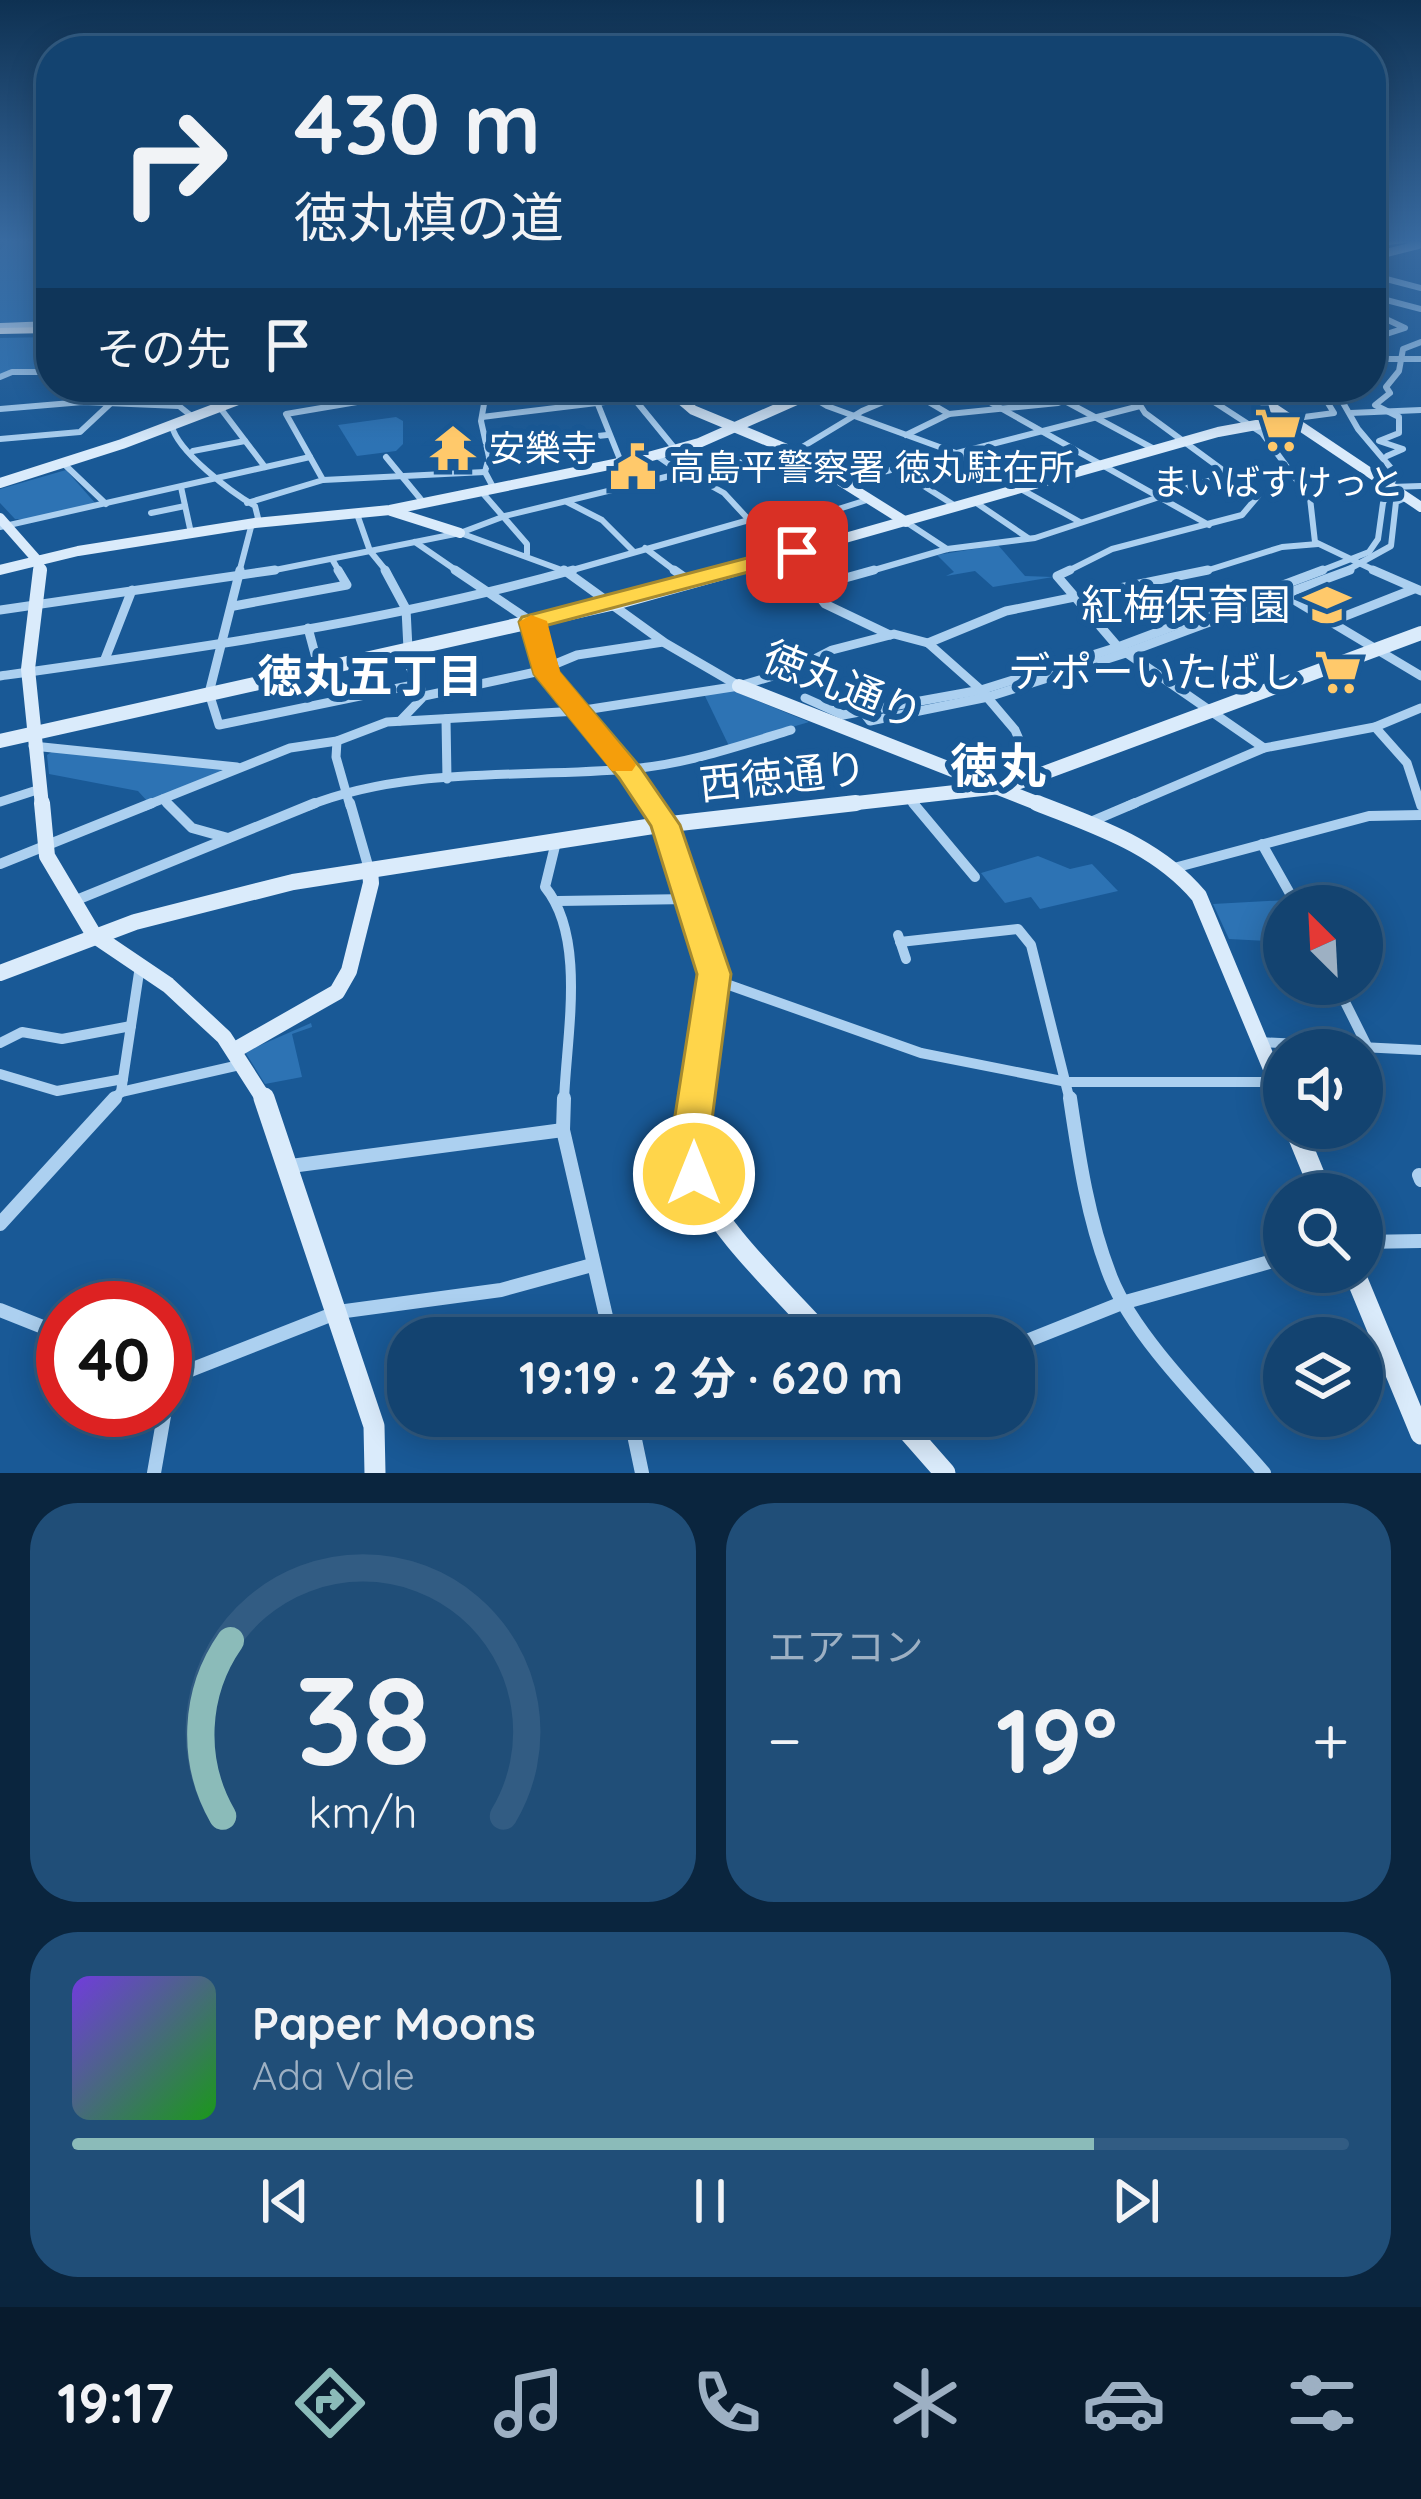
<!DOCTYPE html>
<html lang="ja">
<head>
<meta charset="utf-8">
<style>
  body { margin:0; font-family:Quicksand,"Noto Sans JP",sans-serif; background:#204e78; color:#f1f3f6; height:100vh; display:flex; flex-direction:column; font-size:45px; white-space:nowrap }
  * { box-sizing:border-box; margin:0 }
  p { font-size:39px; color:#9db0c3 }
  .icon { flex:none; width:66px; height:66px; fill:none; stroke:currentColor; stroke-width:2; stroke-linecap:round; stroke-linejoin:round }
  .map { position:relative; height:1473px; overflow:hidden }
  .side { display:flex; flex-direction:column; gap:30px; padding:30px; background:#0a253e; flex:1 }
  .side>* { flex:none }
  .hud { position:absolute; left:36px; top:36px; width:1350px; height:366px; border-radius:48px; box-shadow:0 6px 30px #0003,0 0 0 3px #325c83; background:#134370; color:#f1f3f6; overflow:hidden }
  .needle { width:78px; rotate:336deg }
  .tools { position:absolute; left:1263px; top:885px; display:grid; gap:24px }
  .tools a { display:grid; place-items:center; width:120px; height:120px; border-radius:50%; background:#134370; box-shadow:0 6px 30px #0003,0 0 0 3px #325c83; font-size:60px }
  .speed { position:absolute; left:36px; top:1281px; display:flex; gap:24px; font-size:60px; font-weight:700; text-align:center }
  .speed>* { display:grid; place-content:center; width:156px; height:156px; border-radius:50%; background:#134370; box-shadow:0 6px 30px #0003,0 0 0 3px #325c83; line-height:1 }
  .speed .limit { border:18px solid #d22; background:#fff; color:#111 }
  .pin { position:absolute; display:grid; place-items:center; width:102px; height:102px; color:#fff; margin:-51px; border-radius:24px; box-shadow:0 6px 18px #0006 }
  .me { position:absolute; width:132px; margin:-66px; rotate:0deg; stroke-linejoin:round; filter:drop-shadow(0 0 9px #0008) }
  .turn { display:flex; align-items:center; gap:42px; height:252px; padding:0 60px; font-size:54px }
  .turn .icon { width:156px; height:156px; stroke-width:2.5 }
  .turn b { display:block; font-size:84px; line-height:102px }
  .then { display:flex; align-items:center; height:114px; padding:0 60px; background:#0003; gap:24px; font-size:45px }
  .big { font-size:90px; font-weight:700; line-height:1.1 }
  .side .tile { flex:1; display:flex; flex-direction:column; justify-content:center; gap:18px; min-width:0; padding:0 42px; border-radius:48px; background:#204e78 }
  .side .dial { align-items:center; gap:0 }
  .dial svg { height:312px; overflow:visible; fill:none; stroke:#325c83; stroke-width:7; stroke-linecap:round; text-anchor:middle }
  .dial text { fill:#f1f3f6; stroke:none }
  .song { display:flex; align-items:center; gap:36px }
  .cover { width:144px; height:144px; border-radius:18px; background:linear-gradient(135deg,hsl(260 70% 55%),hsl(120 70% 35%)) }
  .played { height:12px; border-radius:6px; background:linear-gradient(90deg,#8bbbb9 80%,#325c83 80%) }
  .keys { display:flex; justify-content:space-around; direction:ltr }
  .heat { display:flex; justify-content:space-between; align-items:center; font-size:66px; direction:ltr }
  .side .tiles { flex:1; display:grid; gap:30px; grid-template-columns:1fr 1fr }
  .tile:last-child { grid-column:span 2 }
  .trip { position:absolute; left:387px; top:1317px; width:648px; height:120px; border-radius:48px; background:#134370; box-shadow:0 6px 30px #0003,0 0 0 3px #325c83; font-weight:700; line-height:120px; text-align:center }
  .tab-bar { display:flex; height:192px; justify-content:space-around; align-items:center; background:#081b2d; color:#9db0c3 }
  .tab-bar .icon { width:84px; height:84px }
  .tab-bar .active { color:#8bbbb9 }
  .tab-bar b { font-size:54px; color:#f1f3f6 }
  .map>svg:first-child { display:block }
</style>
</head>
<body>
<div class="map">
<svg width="1421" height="1473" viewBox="0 0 1421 1473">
  <rect width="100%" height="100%" fill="#195996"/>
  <g fill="#2d73b4">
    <path d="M 8,240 L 51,240 L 51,321 L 0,323 L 0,250 Z"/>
    <path d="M 51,337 L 51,370 L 0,375 L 0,338 Z"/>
    <path d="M 396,417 L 403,421 L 403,444 L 396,451 L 357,456 L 338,425 Z"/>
    <path d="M 66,470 L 96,504 L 26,519 L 15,519 L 0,503 L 0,489 Z"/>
    <path d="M 998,545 L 1025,576 L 1053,577 L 993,587 L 975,571 L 946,576 L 954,572 L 937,555 Z"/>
    <path d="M 731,690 L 809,722 L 729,746 L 704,694 Z"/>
    <path d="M 53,751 L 221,768 L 220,773 L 148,802 L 138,791 L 49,774 L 47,755 Z"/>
    <path d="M 1038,856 L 1070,869 L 1092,864 L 1118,891 L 1040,909 L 1031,897 L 1005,903 L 981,873 Z"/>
    <path d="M 1287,900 L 1284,942 L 1229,939 L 1213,904 Z"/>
    <path d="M 311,1023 L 312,1027 L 292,1034 L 302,1077 L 265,1084 L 245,1052 Z"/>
  </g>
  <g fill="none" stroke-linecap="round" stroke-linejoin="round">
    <g stroke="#acd0f0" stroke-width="6">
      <path d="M 1371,275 L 1421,288"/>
      <path d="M 1371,296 L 1421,309"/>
      <path d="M 1371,312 L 1405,328 L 1371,339"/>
      <path d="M 1371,359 L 1421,359"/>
      <path d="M 0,377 L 12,372 L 51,372"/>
      <path d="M 223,387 L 244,399"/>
      <path d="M 487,387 L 481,421 L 489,457 L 485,472 L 493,487"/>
      <path d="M 591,387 L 621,462"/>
      <path d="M 795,387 L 827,406 L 956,453 L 1080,522"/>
      <path d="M 903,387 L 949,414"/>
      <path d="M 963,387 L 1209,525"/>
      <path d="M 1039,387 L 1156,450"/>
      <path d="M 1191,387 L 1262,433 L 1310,498 L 1315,542 L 1380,573"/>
      <path d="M 636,401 L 676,450"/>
      <path d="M 166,405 L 170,387"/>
      <path d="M 0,409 L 83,402 L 179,406 L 194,418"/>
      <path d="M 221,409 L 265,467"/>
      <path d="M 1350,413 L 1421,410"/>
      <path d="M 482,417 L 729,387"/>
      <path d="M 1289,419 L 1334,413 L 1318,387"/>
      <path d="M 172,426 C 177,451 232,493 255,506 L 258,518 L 251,527 L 239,573"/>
      <path d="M 906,435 L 949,414 L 1058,403 L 1099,387"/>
      <path d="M 0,439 L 80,432 L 111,403"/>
      <path d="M 487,448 L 607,435"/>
      <path d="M 193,451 L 245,441"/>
      <path d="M 656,455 L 682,473"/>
      <path d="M 1387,456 L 1403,449 L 1379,441 L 1399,433 L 1399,417 L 1375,405 L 1390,393 L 1386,387 L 1399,371 L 1403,349 L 1421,342"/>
      <path d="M 386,457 L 423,502"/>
      <path d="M 64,464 L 106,504"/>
      <path d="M 897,469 L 957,507"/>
      <path d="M 688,473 L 724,493 L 749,520"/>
      <path d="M 323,480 L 485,472"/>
      <path d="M 844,482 L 1140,406"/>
      <path d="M 181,487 L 191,533"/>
      <path d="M 1391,487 L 1421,486"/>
      <path d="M 480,490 L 527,544 L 527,554"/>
      <path d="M 567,502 L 602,520 L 633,551"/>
      <path d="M 975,502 L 1028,538"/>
      <path d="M 247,503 L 323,480 L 286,414 L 410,393 L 488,387"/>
      <path d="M 151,513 L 185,506"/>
      <path d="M 357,514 L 370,551 L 388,573"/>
      <path d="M 751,520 L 801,573"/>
      <path d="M 906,522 L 947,549"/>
      <path d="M 0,527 L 310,457"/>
      <path d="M 463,534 L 570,573"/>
      <path d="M 415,542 L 460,573"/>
      <path d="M 645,548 L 678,573"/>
      <path d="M 332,559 L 340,573"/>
      <path d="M 260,573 L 460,533 L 505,516 L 682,473 L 794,452 L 862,411 L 902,394 L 939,387"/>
      <path d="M 562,573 L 749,520 L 810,518 L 870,499"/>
      <path d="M 864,573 L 947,549 L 1035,538 L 1229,474"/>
      <path d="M 1064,573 L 1112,549 L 1242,515 L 1258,496 L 1145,413 L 1140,405 L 1148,387"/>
      <path d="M 1199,573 L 1282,547 L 1318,544"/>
      <path d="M 1315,573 L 1369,552 L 1378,539 L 1383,503 L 1396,474 L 1358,429 L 1334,387"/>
      <path d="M 1342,573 L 1391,546 L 1396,502 L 1407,497"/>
    </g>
    <g stroke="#acd0f0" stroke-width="9">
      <path d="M 240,570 L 209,693 L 219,725 L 418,684"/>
      <path d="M 385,570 L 406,609 L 408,649"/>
      <path d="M 455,570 L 529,620 L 547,674 L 653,806"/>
      <path d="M 564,570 L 665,643 L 739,686"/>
      <path d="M 674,570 L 691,582"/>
      <path d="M 798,570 L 825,604 L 890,635"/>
      <path d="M 1070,570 L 1057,576 L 1118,647 L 1264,748"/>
      <path d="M 1373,570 L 1421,591"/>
      <path d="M 813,587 L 874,570"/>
      <path d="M 1284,594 L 1421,676"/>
      <path d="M 234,606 L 347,585 L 338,570"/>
      <path d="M 0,610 L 275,570"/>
      <path d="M 1330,622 L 1414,589"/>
      <path d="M 308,628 L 319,669"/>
      <path d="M 928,643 L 1006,611 L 1208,570"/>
      <path d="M 402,651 L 421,689"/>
      <path d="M 105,659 L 132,590"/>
      <path d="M 0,676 C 192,649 386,622 573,570"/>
      <path d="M 805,698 L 843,715 L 981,690 L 1118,647 L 1323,570"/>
      <path d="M 864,713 L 870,721 L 988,697 L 1126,653 L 1350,570"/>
      <path d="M 446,719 L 447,779"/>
      <path d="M 400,721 L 424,696 L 536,672 L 577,655 L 663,642"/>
      <path d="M 1375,727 L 1407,763 L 1421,806"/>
      <path d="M 337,741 L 336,757 L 350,806"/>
      <path d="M 33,746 L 237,767"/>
      <path d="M 909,798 L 916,806"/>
      <path d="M 163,799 L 170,806"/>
      <path d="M 0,802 L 37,790"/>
      <path d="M 145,806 L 290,748 L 337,741 L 387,722 L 578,711 L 739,686 L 793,670 L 832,650 L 894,634 L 928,643 L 981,690 L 1015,730 L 1035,776"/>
      <path d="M 308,806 C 408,766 523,778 629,769 C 684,765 739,746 791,730"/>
      <path d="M 1128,806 L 1264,748 L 1375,727 L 1421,708"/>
    </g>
    <g stroke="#acd0f0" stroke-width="10">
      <path d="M 167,803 L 192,828 L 228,838"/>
      <path d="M 350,803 L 369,869"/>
      <path d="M 651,803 L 666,825"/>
      <path d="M 913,803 L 975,877"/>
      <path d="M 1088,823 L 1135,803"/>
      <path d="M 556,842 L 545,887 C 587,938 566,1038 564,1101"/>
      <path d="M 1262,844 L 1297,906"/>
      <path d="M 0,864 L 152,803"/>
      <path d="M 1174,868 L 1369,816 L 1421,815"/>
      <path d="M 74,901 L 315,803"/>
      <path d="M 558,901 L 690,899"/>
      <path d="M 898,935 L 906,959"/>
      <path d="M 900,942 L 1018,929 L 1031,945 L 1070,1101"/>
      <path d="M 715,980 L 921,1053 L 1067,1082 L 1276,1082"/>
      <path d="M 1336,984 L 1368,1048"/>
      <path d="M 1259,1042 L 1421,1050"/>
      <path d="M 0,1043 L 22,1032 L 62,1039 L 131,1026"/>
      <path d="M 0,1074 L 57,1091 L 123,1079"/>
      <path d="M 121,1092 L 244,1064"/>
      <path d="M 112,1101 L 121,1092 L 140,966"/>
    </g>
    <g stroke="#acd0f0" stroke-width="14">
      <path d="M 564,1098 L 563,1130 L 611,1338"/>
      <path d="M 1070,1098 C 1079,1159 1088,1220 1111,1278 C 1136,1341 1219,1420 1264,1473"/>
      <path d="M 291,1166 L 563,1130"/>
      <path d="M 1419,1175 L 1421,1180"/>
      <path d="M 0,1224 L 115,1098"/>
      <path d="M 1362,1242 L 1421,1241"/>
      <path d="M 0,1310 L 63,1335"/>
      <path d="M 1014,1346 L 1122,1303 L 1284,1258"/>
      <path d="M 165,1375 L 170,1378 L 338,1312 L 501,1290 L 592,1265"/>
      <path d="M 165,1409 L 170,1378"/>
      <path d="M 630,1416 L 642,1473"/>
      <path d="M 154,1473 L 165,1410"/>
    </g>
    <g stroke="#daebfb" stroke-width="8">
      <path d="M 1371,257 L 1418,245 L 1411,241"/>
      <path d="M 0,327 L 51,325"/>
    </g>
    <g stroke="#daebfb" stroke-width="10">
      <path d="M 666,387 L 693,410 L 794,452 L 906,522"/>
      <path d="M 1242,387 L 1421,507"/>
      <path d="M 0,483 L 122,444 L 272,387"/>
      <path d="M 391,511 L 460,533"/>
      <path d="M 0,518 L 37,560 L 41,573"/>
      <path d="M 0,570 L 78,551 L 255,523 L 390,510 L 648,457 L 699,443 L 826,387"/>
      <path d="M 722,573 L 1218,432 L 1289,419"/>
    </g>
    <g stroke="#daebfb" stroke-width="14">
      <path d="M 40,570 L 28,669 L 42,806"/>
      <path d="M 739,686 L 1044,806"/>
      <path d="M 0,741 L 615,603 L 733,570"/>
      <path d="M 830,806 L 1009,786 L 1421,633"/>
    </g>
    <g stroke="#daebfb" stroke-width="16">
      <path d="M 42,803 L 47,856 L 94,935 L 168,985 L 224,1037 L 265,1101"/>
      <path d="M 1037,803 C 1097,827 1156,845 1199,896 L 1284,1100"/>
      <path d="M 666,825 L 715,980 L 696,1101"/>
      <path d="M 0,973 L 135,922 L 293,882 L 653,826 L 856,803"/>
      <path d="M 235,1050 L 337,992 L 349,971 L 371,883 L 370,870"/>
    </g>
    <g stroke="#daebfb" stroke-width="21">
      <path d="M 264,1098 L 374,1426 L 375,1473"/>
      <path d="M 697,1098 C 693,1123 687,1150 695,1174 C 710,1224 789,1297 825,1338"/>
      <path d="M 1295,1128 L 1322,1194"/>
      <path d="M 1354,1272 L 1421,1434"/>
      <path d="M 895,1416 L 945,1473"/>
    </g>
    <g fill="#fff" fill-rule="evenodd">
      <path d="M 1410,240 L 1405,243 L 1371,247 L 1371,241 Z"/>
      <path d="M 51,327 L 51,333 L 0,334 L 0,328 Z"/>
    </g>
  </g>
  <linearGradient id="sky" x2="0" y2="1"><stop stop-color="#0e3152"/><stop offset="0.54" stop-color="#386aa0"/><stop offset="1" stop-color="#386aa0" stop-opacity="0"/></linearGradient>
  <rect width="1421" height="446" fill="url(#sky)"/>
  <path fill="#ffd54a" stroke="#a68a30" stroke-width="3" d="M 797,545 L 805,547 L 805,557 L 544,626 L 559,672 L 640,767 L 680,825 L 731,974 L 710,1135 L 714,1174 L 708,1185 L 694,1190 L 681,1185 L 675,1174 L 672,1135 L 697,974 L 651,826 L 619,778 L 534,674 L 519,622 L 522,617 Z"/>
  <path fill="#f59e0b" d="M 531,615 L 547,621 L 560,672 L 632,759 L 636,765 L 632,771 L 612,771 L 534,674 L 519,622 Z"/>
  <defs>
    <symbol id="supermarket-bare" viewBox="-9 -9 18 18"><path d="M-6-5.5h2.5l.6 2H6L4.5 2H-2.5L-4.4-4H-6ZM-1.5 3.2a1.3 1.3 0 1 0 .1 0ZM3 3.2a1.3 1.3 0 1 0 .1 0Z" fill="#ffc96b" stroke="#195996" stroke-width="2.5" paint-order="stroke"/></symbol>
    <symbol id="temple-bare" viewBox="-9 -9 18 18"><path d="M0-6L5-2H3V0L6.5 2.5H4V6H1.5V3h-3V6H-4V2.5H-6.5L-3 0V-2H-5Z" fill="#ffc96b" stroke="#195996" stroke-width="2.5" paint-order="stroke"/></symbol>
    <symbol id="civic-bare" viewBox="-9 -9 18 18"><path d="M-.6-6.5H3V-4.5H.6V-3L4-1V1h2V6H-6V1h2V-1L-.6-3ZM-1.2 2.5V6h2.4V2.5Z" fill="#ffc96b" stroke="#195996" stroke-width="2.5" paint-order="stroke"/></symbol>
    <symbol id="school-bare" viewBox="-9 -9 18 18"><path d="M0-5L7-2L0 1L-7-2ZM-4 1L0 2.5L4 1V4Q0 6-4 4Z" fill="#ffc96b" stroke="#195996" stroke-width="2.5" paint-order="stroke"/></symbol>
  </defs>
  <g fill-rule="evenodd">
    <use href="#supermarket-bare" x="1245" y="397" width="66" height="66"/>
    <use href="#temple-bare" x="420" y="415" width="66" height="66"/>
    <use href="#civic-bare" x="600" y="434" width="66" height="66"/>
    <use href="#school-bare" x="1294" y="572" width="66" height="66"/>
    <use href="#supermarket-bare" x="1305" y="639" width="66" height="66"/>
  </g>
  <g text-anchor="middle" stroke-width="12" stroke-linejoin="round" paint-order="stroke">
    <g font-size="36" fill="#fff" stroke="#195996" text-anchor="start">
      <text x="489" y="461">安樂寺</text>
      <text x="669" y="480">高島平警察署 徳丸駐在所</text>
      <text x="1278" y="495" text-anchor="middle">まいばすけっと</text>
    </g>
    <g font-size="42" fill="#fff" stroke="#195996" text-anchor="end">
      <text x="1291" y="620">紅梅保育園</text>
      <text x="1302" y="687">デポーいたばし</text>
    </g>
    <g font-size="42" fill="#fff" stroke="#195996">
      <text transform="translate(843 685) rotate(22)" y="15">徳丸通り</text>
      <text transform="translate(783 776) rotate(-6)" y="15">西徳通り</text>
    </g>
    <g font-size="45" font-weight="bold" fill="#fff" stroke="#195996">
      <text x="370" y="692">徳丸五丁目</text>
    </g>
    <g font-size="48" font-weight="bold" fill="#fff" stroke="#195996">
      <text x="998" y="783">徳丸</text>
    </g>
  </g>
</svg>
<div class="tools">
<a><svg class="needle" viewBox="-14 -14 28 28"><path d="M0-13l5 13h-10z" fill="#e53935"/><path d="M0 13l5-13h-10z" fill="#9db0c3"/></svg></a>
<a><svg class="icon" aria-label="sound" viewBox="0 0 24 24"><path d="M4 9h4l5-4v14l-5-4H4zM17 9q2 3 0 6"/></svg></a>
<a><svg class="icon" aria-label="search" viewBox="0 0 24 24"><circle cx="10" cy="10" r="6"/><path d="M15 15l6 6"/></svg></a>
<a><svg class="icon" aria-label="layers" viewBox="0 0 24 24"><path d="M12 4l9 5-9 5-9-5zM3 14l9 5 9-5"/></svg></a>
</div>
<div class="speed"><div class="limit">40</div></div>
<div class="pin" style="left:797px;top:552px;background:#d93025"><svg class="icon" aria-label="arrive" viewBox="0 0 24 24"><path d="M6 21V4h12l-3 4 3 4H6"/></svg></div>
<svg class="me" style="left:694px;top:1174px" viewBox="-20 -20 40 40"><circle r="17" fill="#ffd54a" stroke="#fff" stroke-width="3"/><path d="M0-11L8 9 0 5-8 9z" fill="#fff"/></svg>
<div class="trip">19:19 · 2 分 · 620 m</div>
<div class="hud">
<div class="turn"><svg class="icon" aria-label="right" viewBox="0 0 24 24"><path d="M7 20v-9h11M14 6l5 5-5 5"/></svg><div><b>430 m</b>徳丸槙の道</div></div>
<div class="then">その先<svg class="icon" aria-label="arrive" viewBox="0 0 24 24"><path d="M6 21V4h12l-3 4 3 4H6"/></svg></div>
</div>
</div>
<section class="side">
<div class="tiles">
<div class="tile dial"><svg viewBox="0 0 100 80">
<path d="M14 69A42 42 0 1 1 86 69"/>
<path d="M14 69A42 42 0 0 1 16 24" stroke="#8bbbb9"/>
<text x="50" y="56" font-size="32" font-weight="700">38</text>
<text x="50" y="72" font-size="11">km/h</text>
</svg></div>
<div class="tile"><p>エアコン</p>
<div class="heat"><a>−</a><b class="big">19°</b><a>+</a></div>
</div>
<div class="tile">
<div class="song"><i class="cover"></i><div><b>Paper Moons</b><p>Ada Vale</p></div></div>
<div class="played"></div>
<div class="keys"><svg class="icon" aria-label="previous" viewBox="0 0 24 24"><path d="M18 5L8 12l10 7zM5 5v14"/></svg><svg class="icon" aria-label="pause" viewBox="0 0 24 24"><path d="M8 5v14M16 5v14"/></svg><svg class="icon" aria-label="next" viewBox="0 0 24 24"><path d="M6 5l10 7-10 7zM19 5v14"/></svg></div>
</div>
</div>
</section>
<nav class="tab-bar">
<b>19:17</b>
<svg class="icon active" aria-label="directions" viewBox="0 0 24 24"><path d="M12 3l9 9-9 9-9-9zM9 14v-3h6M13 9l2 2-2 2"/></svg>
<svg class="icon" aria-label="music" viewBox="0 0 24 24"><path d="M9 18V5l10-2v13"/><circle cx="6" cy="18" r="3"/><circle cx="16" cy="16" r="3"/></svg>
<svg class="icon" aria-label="phone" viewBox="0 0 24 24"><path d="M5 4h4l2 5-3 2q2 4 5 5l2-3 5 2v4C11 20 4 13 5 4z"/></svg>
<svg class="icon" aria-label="climate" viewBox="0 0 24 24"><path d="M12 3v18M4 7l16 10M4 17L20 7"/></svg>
<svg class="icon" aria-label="car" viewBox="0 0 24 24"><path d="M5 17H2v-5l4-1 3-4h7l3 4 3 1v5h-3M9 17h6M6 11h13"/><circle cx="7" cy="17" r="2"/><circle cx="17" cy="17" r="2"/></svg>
<svg class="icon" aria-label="filters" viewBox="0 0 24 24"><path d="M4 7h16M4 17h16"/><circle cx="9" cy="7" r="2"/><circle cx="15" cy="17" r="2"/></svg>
</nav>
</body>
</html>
